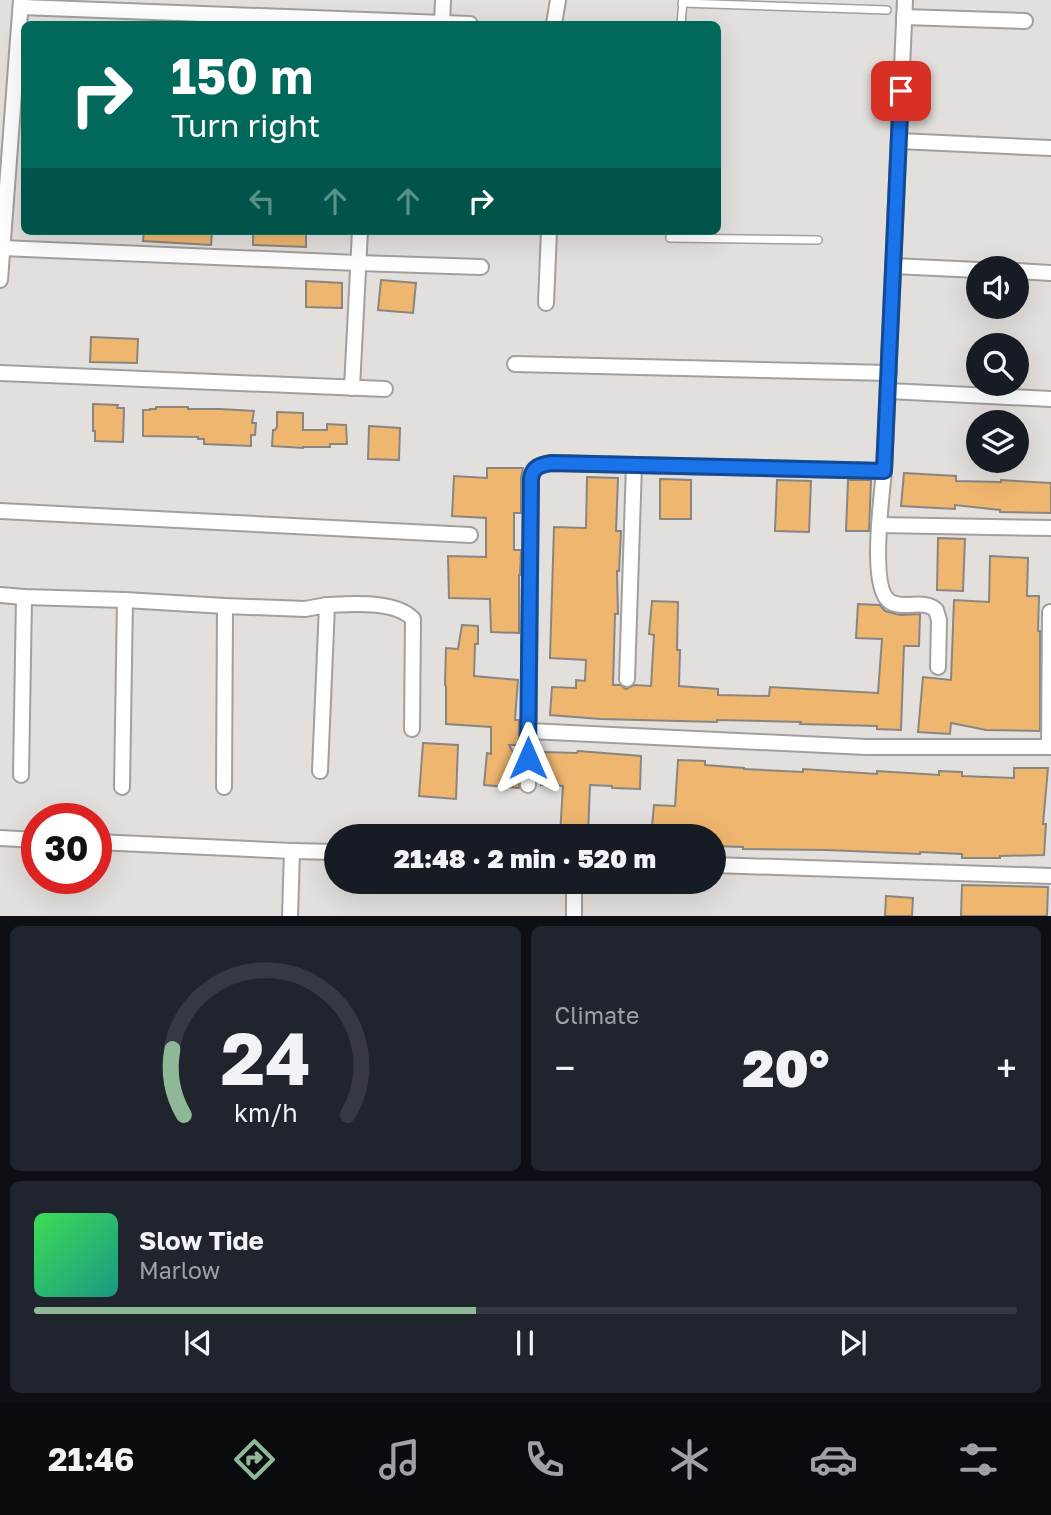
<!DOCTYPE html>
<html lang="en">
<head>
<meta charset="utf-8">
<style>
  body { margin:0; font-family:"Golos Text",sans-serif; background:#20242c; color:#f1f3f6; height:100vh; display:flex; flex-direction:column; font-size:26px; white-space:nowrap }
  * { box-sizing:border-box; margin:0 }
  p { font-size:23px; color:#9ea1a6 }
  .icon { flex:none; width:38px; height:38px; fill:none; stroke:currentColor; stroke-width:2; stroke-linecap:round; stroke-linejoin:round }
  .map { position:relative; height:916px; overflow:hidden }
  .drawer { display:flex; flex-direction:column; gap:10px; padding:10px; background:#0d0f14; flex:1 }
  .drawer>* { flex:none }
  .top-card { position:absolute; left:21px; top:21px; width:700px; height:214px; border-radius:10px; box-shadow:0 7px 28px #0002; background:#00695c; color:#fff; overflow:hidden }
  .controls { position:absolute; left:966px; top:256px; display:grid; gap:14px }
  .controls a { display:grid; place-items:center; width:63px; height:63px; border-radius:50%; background:#171b24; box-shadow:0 7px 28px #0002; font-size:35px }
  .speed { position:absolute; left:21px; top:803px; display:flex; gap:14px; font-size:35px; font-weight:700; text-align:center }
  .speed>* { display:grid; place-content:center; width:91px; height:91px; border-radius:50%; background:#171b24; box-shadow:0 7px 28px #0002; line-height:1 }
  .speed .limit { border:10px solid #d22; background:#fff; color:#111 }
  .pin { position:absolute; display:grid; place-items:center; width:60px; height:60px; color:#fff; margin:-30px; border-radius:14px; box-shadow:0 4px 10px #0006 }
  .me { position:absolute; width:77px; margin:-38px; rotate:0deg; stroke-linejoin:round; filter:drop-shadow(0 0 5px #0008) }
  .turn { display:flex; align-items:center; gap:24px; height:147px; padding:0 35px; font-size:32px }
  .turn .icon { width:91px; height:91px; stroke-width:2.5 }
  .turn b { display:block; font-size:49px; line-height:60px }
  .lanes { display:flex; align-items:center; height:66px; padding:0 35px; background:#0003; justify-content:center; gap:35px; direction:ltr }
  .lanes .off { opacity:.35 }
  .big { font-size:52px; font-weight:800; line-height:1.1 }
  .drawer .widget { flex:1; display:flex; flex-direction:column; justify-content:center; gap:10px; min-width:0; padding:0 24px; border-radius:10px; background:#20242c }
  .drawer .dial { align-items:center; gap:0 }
  .dial svg { height:182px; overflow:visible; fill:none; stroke:#363941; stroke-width:7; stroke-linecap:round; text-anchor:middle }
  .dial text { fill:#f1f3f6; stroke:none }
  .song { display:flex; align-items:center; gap:21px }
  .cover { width:84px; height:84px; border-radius:10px; background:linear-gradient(135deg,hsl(130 70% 55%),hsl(170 70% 35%)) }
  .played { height:7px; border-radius:4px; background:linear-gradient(90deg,#8fb996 45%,#363941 45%) }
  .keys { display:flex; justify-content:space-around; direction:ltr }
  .heat { display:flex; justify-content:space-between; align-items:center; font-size:38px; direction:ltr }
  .drawer .tiles { flex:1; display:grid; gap:10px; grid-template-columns:1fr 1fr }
  .widget:last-child { grid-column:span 2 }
  .trip { position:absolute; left:324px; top:824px; width:402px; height:70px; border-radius:35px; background:#171b24; box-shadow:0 7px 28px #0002; font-weight:800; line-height:70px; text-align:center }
  .tab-bar { display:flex; height:112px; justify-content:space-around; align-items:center; background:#090b0e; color:#9ea1a6 }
  .tab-bar .icon { width:49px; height:49px }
  .tab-bar .current { color:#8fb996 }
  .tab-bar b { font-size:32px; color:#f1f3f6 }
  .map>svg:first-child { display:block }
</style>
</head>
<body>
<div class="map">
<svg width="1051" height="917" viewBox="0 0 1051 917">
  <rect width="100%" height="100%" fill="#e3dfdc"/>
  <g fill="#efb66f" stroke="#898682" stroke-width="2">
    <path d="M 144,231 L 212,231 L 211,245 L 143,241 Z"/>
    <path d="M 253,231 L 306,231 L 306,247 L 253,245 Z"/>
    <path d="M 381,280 L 416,283 L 413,313 L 378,310 Z"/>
    <path d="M 306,281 L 342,283 L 342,308 L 306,307 Z"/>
    <path d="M 91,337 L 138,339 L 137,363 L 90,362 Z"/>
    <path d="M 93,404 L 118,405 L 117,408 L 124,408 L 123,442 L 95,441 L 95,431 L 93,431 Z"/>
    <path d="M 156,407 L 188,407 L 188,409 L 220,409 L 254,411 L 252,423 L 256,423 L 255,435 L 251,435 L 251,446 L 204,444 L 204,439 L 198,439 L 198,437 L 143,436 L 143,410 L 150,410 L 150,409 L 156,409 Z"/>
    <path d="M 277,412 L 303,413 L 303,430 L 327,430 L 327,424 L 346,425 L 347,444 L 330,444 L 330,447 L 303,447 L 303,448 L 272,446 L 273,430 L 275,430 L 277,427 Z"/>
    <path d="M 369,426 L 400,428 L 399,460 L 368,459 Z"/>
    <path d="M 487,468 L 523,468 L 521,478 L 521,513 L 514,513 L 514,550 L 521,550 L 520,575 L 519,575 L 519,633 L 491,632 L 490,599 L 449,598 L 448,556 L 486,557 L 486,518 L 452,516 L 454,476 L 487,478 Z"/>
    <path d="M 904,473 L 956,476 L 956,481 L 1001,482 L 1001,480 L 1051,483 L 1051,513 L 1000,512 L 1000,510 L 955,505 L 955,509 L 901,506 Z"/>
    <path d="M 587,477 L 618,478 L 616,531 L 621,531 L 619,571 L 617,571 L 618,614 L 615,614 L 613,685 L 620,685 L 626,689 L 634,685 L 651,686 L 654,635 L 649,634 L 652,601 L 678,602 L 677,650 L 680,650 L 679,686 L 718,689 L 718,695 L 769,696 L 770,687 L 878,693 L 882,639 L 856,638 L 858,604 L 880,605 L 885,611 L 900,615 L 920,614 L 919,646 L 904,646 L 901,730 L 877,729 L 877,726 L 800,724 L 801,722 L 717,720 L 717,722 L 600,719 L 550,715 L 552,687 L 576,688 L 576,680 L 585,681 L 586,660 L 550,658 L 554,527 L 586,528 Z"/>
    <path d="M 660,479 L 691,480 L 691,519 L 660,519 Z"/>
    <path d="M 777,480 L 811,481 L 809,532 L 775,531 Z"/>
    <path d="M 848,480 L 871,480 L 869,531 L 846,531 Z"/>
    <path d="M 938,538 L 965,539 L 963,591 L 937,590 Z"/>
    <path d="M 990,556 L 1028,558 L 1027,596 L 1039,596 L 1038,631 L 1040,631 L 1040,731 L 986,730 L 951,723 L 950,734 L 918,732 L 923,677 L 951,680 L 954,600 L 989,602 Z"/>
    <path d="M 462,625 L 478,626 L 478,644 L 475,644 L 474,676 L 518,680 L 515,720 L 519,720 L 519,745 L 509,745 L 519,763 L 519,788 L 484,785 L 487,753 L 491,754 L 491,727 L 446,724 L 446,686 L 445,685 L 446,648 L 458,649 Z"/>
    <path d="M 423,743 L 458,745 L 456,799 L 419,796 Z"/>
    <path d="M 578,751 L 641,756 L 640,789 L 612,788 L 612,786 L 590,785 L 588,836 L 560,835 L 563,786 L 541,785 L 543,752 L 577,753 Z"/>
    <path d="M 678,760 L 705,761 L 705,765 L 744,768 L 744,769 L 803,772 L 803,769 L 877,774 L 877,771 L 939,775 L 939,771 L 962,772 L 962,776 L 1014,778 L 1014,768 L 1048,768 L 1043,824 L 1046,824 L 1044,855 L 1000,856 L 1000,858 L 962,858 L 962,854 L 920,852 L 920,854 L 827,850 L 743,849 L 743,847 L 714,846 L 714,836 L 651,836 L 654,805 L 675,806 Z"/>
    <path d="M 962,885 L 1048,887 L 1047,916 L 961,916 Z"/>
    <path d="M 886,896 L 913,898 L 912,916 L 885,916 Z"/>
  </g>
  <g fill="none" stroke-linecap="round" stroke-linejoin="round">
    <defs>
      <g id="lane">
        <path d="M 682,3 L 887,10"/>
        <path d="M 681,24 L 683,1"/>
        <path d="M 671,231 L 670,238 L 818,240"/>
      </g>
      <g id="street">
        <path d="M 905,0 L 884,471 C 882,495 869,586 889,601 C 903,611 923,598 936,610 L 939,620 L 938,667"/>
        <path d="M 21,7 L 470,24"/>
        <path d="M 904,17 L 1025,21"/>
        <path d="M 442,23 L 443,0"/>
        <path d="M 554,24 L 558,0"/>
        <path d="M 899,141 L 1051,148"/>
        <path d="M 2,248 L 358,263 L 481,267"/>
        <path d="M 893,266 L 978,270"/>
        <path d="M 1017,271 L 1051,273"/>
        <path d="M 0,280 L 21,0"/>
        <path d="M 546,303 L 549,231"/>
        <path d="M 515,364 L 889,373"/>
        <path d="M 0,373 L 385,389"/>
        <path d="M 352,388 L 360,231"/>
        <path d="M 888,391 L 1051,399"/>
        <path d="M 0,511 L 470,535"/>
        <path d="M 879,525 L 1051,528"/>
        <path d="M 0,595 L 24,597 L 125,600 L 225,606 L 305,609 L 327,605 L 320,771"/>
        <path d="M 327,605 C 351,604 395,600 413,619 L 412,729"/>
        <path d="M 627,679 L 634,465"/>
        <path d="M 529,731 L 866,747 L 1051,747"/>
        <path d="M 1049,747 L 1050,612"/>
        <path d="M 21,775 L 24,597"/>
        <path d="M 528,785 L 531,478 C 533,466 540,465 551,463 L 884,471"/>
        <path d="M 122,787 L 125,600"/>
        <path d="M 224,787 L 225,606"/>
        <path d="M 0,838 L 37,840"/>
        <path d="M 96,842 L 292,851"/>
        <path d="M 714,865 L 1051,876"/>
        <path d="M 290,917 L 292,851 L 336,852"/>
        <path d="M 574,917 L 574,882"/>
      </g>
    </defs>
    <use href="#lane" stroke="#a39f9c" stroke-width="10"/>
    <use href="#street" stroke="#a39f9c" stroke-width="18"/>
    <use href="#lane" stroke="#fff" stroke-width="7"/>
    <use href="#street" stroke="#fff" stroke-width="14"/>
  </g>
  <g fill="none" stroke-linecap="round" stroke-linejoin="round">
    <defs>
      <path id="route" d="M 528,758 L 531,478 C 533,467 540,465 551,463 L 884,471 L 901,91"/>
    </defs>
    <use href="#route" stroke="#114b97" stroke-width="18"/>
    <use href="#route" stroke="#1a73e8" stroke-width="12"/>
  </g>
</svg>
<div class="controls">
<a><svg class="icon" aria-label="sound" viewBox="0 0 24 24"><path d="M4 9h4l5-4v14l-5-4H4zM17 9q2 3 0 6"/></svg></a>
<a><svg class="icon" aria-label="search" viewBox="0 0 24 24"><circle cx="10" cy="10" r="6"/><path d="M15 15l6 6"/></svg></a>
<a><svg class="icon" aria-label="layers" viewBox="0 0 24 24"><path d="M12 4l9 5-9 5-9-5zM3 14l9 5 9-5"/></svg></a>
</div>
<div class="speed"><div class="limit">30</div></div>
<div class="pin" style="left:901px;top:91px;background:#d93025"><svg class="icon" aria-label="arrive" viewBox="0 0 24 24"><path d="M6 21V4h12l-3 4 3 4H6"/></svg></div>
<svg class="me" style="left:528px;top:758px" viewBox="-20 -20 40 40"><path d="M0-17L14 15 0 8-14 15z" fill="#1a73e8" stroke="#fff" stroke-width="4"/></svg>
<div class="trip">21:48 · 2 min · 520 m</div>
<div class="top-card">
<div class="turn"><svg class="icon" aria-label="right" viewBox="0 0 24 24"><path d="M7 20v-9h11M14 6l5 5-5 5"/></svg><div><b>150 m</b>Turn right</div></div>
<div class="lanes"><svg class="icon off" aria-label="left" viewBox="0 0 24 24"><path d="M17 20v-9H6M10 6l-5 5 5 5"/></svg><svg class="icon off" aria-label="ahead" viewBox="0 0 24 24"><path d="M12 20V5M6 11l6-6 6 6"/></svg><svg class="icon off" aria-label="ahead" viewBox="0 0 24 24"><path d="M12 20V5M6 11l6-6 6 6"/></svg><svg class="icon" aria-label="right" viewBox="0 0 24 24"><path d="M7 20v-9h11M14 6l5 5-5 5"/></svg></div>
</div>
</div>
<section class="drawer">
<div class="tiles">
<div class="widget dial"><svg viewBox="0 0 100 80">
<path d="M14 69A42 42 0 1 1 86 69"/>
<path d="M14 69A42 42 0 0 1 9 40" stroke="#8fb996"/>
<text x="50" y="56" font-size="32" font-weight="700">24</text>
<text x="50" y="72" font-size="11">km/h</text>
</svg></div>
<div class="widget"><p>Climate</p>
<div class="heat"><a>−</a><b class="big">20°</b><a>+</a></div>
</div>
<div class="widget">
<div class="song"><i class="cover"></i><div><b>Slow Tide</b><p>Marlow</p></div></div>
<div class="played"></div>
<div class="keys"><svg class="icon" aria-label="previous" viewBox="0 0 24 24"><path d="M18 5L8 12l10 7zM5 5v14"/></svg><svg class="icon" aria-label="pause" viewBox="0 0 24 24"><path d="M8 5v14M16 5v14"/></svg><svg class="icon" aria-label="next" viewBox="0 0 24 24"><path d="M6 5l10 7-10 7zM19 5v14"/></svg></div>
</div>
</div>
</section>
<nav class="tab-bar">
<b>21:46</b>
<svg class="icon current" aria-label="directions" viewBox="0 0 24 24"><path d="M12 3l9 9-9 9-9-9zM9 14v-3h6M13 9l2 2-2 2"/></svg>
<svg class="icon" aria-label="music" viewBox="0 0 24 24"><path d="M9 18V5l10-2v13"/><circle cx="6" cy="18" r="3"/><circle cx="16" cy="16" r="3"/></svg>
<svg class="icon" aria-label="phone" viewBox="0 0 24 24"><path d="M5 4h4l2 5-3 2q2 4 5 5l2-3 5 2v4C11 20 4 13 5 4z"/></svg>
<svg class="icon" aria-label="climate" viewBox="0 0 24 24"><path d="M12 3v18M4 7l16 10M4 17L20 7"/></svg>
<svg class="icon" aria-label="car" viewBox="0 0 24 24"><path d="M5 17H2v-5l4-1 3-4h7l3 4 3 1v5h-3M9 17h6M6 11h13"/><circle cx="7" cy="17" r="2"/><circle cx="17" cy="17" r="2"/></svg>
<svg class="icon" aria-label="filters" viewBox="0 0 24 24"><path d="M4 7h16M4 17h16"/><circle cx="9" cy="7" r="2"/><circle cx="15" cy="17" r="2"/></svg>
</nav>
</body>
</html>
